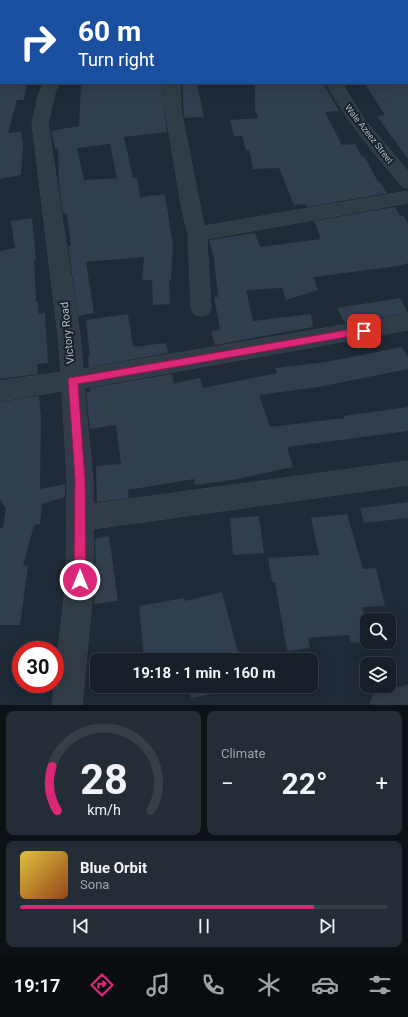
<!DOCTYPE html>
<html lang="en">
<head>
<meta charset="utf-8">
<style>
  body { margin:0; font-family:Roboto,sans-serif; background:#242d35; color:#f1f3f6; height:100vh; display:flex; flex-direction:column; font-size:15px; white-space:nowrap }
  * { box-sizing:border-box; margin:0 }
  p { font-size:13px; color:#9ea3a8 }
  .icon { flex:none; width:22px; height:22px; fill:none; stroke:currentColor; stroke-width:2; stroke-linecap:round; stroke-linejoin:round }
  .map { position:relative; height:705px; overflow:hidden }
  .side { display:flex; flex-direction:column; gap:6px; padding:6px; background:#0d1217; flex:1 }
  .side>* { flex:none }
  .guide { position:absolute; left:0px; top:0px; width:408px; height:84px; box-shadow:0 4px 16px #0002,0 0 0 1px #363e46; background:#1a4fa0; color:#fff; overflow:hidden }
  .tools { position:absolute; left:360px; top:613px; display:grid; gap:8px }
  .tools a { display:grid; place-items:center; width:36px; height:36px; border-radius:8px; background:#172029; box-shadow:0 4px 16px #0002,0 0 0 1px #363e46; font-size:20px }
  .speed { position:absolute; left:12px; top:641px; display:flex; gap:8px; font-size:20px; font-weight:700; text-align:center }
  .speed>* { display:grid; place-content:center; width:52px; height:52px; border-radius:50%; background:#172029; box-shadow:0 4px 16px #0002,0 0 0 1px #363e46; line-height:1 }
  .speed .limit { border:6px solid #d22; background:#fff; color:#111 }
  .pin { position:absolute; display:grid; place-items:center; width:34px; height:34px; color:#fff; margin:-17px; border-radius:8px; box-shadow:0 2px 6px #0006 }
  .me { position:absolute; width:44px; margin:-22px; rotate:0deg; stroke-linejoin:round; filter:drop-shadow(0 0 3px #0008) }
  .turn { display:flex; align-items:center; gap:14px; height:84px; padding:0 12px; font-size:18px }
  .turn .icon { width:52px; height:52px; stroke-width:2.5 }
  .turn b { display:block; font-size:28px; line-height:34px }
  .big { font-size:30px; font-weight:700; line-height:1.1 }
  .side .widget { flex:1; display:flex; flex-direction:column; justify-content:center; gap:6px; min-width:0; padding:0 14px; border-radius:8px; background:#242d35 }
  .side .dial { align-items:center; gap:0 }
  .dial svg { height:104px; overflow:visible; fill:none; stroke:#363e46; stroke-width:7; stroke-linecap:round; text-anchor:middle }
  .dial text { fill:#f1f3f6; stroke:none }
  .song { display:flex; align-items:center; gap:12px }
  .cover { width:48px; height:48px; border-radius:6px; background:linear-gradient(135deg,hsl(50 70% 55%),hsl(20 70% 35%)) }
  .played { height:4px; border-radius:2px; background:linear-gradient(90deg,#db2777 80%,#363e46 80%) }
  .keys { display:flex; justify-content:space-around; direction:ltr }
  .heat { display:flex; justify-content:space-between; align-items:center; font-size:22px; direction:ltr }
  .side .tiles { flex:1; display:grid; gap:6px; grid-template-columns:1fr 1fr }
  .widget:last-child { grid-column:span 2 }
  .trip { position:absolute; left:90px; top:653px; width:228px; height:40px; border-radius:8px; background:#172029; box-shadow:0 4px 16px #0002,0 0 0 1px #363e46; font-weight:700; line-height:40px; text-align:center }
  .tabs { display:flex; height:64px; justify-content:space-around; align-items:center; background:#090d10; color:#9ea3a8 }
  .tabs .icon { width:28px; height:28px }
  .tabs .selected { color:#db2777 }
  .tabs b { font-size:18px; color:#f1f3f6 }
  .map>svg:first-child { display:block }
</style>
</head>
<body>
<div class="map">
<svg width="408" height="705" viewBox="0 0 408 705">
  <rect width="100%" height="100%" fill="#1f2a37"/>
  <g fill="#313e4e" fill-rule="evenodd">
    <path d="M 0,83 L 27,83 L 24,100 L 17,100 L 8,133 L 21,132 L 23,144 L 21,175 L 0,179 Z"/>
    <path d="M 81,83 L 163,83 L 164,109 L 167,132 L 124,137 L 133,178 L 137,178 L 140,197 L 165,194 L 173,246 L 171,281 L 169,280 L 170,304 L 153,305 L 152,280 L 142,280 L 144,257 L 86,262 L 94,313 L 78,316 L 68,246 L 71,246 L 67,214 L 63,214 L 59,184 L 58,148 L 55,148 L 51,131 L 79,126 ZM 110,144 L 117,178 L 84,180 L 77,148 Z"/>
    <path d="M 182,83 L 197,83 L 204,117 L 184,118 Z"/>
    <path d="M 255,83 L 323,83 L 339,111 L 325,112 L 342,145 L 355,144 L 362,157 L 364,156 L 378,182 L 380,182 L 387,193 L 307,207 L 306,204 L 294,205 L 279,168 L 253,169 L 249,150 L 246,151 L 242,136 L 234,136 L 230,120 L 259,118 L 255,110 Z"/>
    <path d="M 364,83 L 408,83 L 408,159 L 377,116 L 385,115 Z"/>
    <path d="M 395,207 L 400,216 L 403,215 L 408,223 L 408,263 L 399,266 L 313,277 L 318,290 L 286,300 L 282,288 L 246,290 L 253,321 L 311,314 L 313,327 L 215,345 L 211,331 L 220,330 L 214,297 L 218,297 L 214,259 L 209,240 L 255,233 L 260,247 L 321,239 L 314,221 Z"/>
    <path d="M 32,218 L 36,259 L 34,259 L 36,302 L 38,302 L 39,314 L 45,313 L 48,363 L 37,364 L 38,374 L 0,379 L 0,251 L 15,248 L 11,221 Z"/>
    <path d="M 400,298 L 408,313 L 345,323 L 337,308 Z"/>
    <path d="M 128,314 L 133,347 L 166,343 L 168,353 L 89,367 L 88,357 L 90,356 L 86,320 Z"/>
    <path d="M 402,347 L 408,357 L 408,369 L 318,387 L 259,395 L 270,427 L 344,418 L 344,416 L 408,407 L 408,431 L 287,447 L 293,467 L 232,480 L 195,485 L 194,479 L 128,490 L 129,498 L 97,502 L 96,466 L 121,464 L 116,425 L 90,429 L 86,393 L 90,392 L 90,388 L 172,374 L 174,383 L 200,378 L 203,388 L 277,373 L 275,368 L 326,362 Z"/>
    <path d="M 39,396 L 41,416 L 40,489 L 65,484 L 65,497 L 42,504 L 40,524 L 34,525 L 23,566 L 28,566 L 20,625 L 0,625 L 0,528 L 3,528 L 6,508 L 0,499 L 0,402 Z"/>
    <path d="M 408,502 L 408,518 L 364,523 L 360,508 Z"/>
    <path d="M 347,514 L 363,569 L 376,568 L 385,606 L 362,607 L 367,625 L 367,641 L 351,643 L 349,635 L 308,638 L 310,648 L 287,651 L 275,582 L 272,582 L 268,558 L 319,555 L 311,518 Z"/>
    <path d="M 259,516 L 264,553 L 233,555 L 230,518 Z"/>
    <path d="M 109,536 L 118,601 L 94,604 L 96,580 L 95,539 Z"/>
    <path d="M 222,592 L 240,660 L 144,660 L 139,606 L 184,598 L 185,601 Z"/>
    <path d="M 189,686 L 244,686 L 245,688 L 191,698 Z"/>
  </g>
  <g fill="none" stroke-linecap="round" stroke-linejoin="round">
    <defs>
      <g id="minor">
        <path d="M 63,0 L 77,0 L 62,1 Z"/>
        <path d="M 234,0 L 248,0 L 233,1 Z"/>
        <path d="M 44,83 L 60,83 L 55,93 L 48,123 L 80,336 L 83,369 L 408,314 L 408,330 L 84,388 L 93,479 L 93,504 L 408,461 L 408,485 L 93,529 L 94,580 L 82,705 L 52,705 L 66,580 L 67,479 L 62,391 L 0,401 L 0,381 L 61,372 L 58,336 L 32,123 L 39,93 Z"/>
        <path d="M 164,83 L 180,83 L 181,109 L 204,226 L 408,191 L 408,203 L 207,239 L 211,308 L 208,314 L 201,316 L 194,314 L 191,308 L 188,234 L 182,210 L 165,109 Z"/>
        <path d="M 326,83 L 342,83 L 364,119 L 408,171 L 408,188 L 402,186 C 374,153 346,121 326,83 Z"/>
        <path d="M 408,686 L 408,705 L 370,705 L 374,694 L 385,690 Z"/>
      </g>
      <g id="major">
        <rect x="0" y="11" width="1" height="8"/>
        <rect x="407" y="48" width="1" height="8"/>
      </g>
    </defs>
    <use href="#minor" stroke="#3c4551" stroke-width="1"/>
    <use href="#major" stroke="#3c4551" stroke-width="1"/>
    <use href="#minor" fill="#323c47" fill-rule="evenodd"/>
    <use href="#major" fill="#505b67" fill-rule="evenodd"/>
  </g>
  <path fill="#db2777" stroke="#8e194d" d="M 364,327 L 368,331 L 364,334 L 78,384 L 85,479 L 86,580 L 84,584 L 80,586 L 76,584 L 74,580 L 75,479 L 68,380 L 69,378 Z"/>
  <g text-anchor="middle" stroke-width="4" stroke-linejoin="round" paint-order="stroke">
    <g font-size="9" fill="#acb7c4" stroke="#18212b">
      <text transform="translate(369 134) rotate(52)" y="3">Wale Azeez Street</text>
    </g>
    <g font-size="11" fill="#acb7c4" stroke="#18212b">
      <text transform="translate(67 333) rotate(-96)" y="4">Victory Road</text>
    </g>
  </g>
</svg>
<div class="tools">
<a><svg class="icon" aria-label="search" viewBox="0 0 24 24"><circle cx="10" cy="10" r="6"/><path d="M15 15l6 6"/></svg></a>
<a><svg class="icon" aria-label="layers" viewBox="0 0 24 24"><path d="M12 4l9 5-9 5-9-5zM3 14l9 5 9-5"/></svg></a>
</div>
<div class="speed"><div class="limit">30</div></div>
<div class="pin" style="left:364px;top:331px;background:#d93025"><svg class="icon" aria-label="arrive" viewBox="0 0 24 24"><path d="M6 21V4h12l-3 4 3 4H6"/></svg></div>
<svg class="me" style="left:80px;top:580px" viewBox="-20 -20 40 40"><circle r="17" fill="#db2777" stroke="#fff" stroke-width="3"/><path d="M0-11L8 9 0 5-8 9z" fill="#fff"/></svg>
<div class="trip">19:18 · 1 min · 160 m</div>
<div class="guide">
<div class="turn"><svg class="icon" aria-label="right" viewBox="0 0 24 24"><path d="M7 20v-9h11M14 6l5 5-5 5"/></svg><div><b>60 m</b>Turn right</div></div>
</div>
</div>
<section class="side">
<div class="tiles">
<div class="widget dial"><svg viewBox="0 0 100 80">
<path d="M14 69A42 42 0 1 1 86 69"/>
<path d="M14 69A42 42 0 0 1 10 35" stroke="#db2777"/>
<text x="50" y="56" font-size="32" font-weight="700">28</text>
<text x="50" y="72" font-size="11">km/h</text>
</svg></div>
<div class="widget"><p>Climate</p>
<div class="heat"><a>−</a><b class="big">22°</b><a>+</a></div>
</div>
<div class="widget">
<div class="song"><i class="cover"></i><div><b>Blue Orbit</b><p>Sona</p></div></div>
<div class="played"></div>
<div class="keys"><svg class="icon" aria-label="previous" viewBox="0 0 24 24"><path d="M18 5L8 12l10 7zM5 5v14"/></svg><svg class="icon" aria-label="pause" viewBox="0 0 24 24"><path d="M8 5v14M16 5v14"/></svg><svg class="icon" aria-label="next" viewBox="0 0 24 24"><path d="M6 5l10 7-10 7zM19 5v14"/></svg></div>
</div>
</div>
</section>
<nav class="tabs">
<b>19:17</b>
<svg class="icon selected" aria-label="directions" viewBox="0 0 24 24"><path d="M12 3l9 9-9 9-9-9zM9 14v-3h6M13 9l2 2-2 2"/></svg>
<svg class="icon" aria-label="music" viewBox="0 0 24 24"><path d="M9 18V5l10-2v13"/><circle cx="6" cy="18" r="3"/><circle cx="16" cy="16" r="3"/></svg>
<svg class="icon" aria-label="phone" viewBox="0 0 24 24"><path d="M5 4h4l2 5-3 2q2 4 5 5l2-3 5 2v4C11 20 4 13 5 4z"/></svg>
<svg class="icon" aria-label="climate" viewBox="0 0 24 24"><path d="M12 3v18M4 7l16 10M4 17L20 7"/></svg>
<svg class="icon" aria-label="car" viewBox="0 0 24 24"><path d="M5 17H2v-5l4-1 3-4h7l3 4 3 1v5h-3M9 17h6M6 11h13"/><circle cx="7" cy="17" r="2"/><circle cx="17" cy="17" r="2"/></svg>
<svg class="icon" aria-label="filters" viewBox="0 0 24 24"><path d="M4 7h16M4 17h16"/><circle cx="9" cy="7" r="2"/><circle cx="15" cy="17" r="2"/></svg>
</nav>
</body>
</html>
